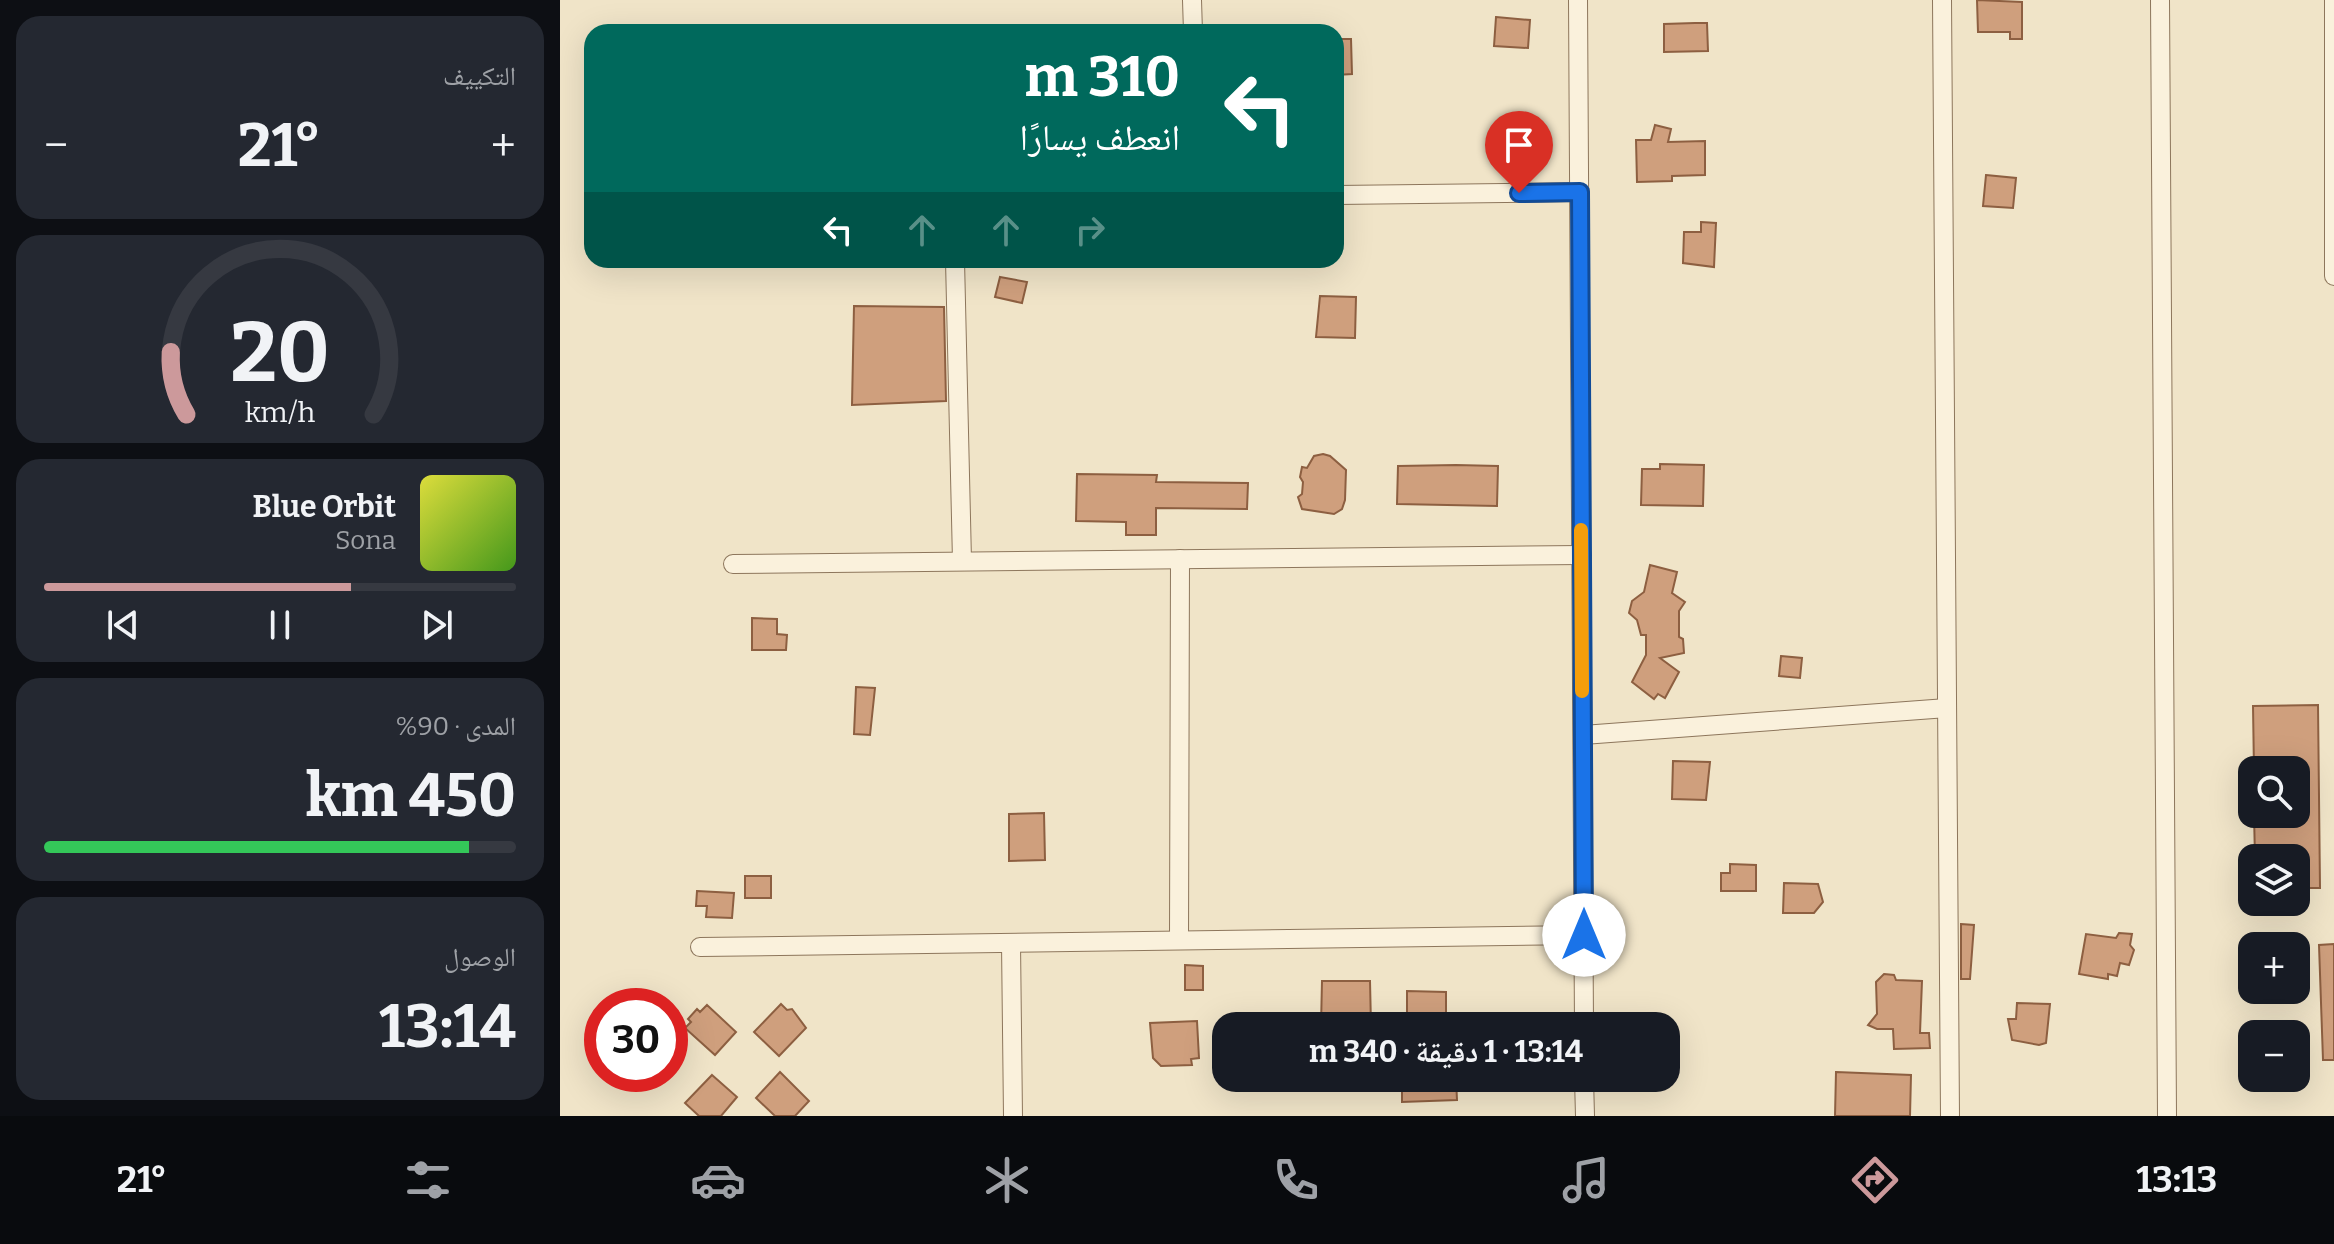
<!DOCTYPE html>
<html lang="ar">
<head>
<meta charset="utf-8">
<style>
  body { margin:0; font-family:Bitter,"Noto Naskh Arabic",serif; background:#242831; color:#f1f3f6; direction:rtl; height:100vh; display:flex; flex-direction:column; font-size:30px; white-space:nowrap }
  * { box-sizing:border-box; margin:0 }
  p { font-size:26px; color:#9ea1a6 }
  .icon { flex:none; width:44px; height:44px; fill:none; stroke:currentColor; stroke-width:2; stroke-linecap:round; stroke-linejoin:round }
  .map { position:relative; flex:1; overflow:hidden; direction:ltr }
  .drawer { display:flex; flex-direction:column; gap:16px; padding:16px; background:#0d0f14; width:560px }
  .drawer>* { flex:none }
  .banner { position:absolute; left:24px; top:24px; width:760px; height:244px; border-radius:24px; box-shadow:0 8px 32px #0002; direction:rtl; background:#00695c; color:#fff; overflow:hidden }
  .buttons { position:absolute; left:1678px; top:756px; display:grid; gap:16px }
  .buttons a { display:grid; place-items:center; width:72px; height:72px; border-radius:16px; background:#171b24; box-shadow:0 8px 32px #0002; font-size:40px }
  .speed { position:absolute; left:24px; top:988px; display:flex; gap:16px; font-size:40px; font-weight:700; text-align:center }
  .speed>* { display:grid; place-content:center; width:104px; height:104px; border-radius:50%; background:#171b24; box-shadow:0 8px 32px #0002; line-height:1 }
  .speed .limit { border:12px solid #d22; background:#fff; color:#111 }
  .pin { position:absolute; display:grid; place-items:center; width:68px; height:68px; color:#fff; margin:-82px -34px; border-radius:50% 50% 50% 0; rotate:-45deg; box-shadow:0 0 8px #0007 }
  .pin .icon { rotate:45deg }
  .me { position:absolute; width:88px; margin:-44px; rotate:0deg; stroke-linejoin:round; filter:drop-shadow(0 0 6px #0008) }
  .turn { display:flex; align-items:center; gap:28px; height:168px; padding:0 32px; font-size:36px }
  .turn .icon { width:104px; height:104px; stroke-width:2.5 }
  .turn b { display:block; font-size:56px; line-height:68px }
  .lanes { display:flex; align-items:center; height:76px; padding:0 32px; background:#0003; justify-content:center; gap:40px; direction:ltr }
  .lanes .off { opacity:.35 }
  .big { font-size:60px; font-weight:700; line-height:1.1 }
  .drawer .tile { flex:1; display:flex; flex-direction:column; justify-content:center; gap:12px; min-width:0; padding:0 28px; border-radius:24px; background:#242831 }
  .drawer .dial { align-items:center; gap:0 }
  .dial svg { height:208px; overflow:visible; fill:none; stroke:#363941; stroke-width:7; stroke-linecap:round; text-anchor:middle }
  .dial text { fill:#f1f3f6; stroke:none }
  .song { display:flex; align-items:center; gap:24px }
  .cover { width:96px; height:96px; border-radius:12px; background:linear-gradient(135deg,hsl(60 70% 55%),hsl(100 70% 35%)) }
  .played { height:8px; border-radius:4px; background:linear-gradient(90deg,#cc999b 65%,#363941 65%) }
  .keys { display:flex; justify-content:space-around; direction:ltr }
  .heat { display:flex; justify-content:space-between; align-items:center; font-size:44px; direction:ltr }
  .charge { height:12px; border-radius:6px; background:linear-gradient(90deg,#34c759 90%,#363941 0) }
  .trip { position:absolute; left:652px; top:1012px; width:468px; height:80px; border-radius:24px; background:#171b24; box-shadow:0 8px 32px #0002; font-weight:700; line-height:80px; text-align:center; direction:rtl }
  .menu { display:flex; height:128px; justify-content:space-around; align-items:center; background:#090b0e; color:#9ea1a6 }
  .menu .icon { width:56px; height:56px }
  .menu .active { color:#cc999b }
  .menu b { font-size:36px; color:#f1f3f6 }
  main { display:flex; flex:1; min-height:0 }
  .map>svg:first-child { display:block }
</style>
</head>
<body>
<main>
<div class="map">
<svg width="1774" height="1116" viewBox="0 0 1774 1116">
  <rect width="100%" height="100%" fill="#f0e4c8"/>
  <g fill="#cf9f7d" stroke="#8d5f41" stroke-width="2">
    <path d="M 1417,0 L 1462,2 L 1462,39 L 1450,39 L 1450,32 L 1418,32 Z"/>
    <path d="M 936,17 L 970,20 L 968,48 L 934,46 Z"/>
    <path d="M 1135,23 L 1147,23 L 1148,51 L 1104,52 L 1104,24 Z"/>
    <path d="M 776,39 L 791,39 L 792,74 L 776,75 Z"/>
    <path d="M 1095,125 L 1111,129 L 1108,142 L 1145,141 L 1145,175 L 1112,176 L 1112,181 L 1077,182 L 1076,140 L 1091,140 Z"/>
    <path d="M 1426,175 L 1456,178 L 1453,208 L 1423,206 Z"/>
    <path d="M 1141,222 L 1156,223 L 1154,267 L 1123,263 L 1124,232 L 1141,232 Z"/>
    <path d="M 440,277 L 467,282 L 462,303 L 435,297 Z"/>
    <path d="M 760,296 L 796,297 L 795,338 L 756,337 Z"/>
    <path d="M 294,306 L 384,307 L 386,401 L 292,405 Z"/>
    <path d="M 763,454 L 770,456 L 786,470 L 785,500 L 782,509 L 774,514 L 742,509 L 738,497 L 742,494 L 743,482 L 740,477 L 742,467 L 747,468 L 754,456 Z"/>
    <path d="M 1100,464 L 1144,465 L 1143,506 L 1081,505 L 1082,469 L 1100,469 Z"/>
    <path d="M 896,465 L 938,466 L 937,506 L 837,504 L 838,466 Z"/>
    <path d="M 517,474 L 597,475 L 596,482 L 688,483 L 687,509 L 596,508 L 596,535 L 566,535 L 566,522 L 516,521 Z"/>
    <path d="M 1090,565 L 1117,572 L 1112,593 L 1125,602 L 1119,611 L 1119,637 L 1123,639 L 1124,653 L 1100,658 L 1119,672 L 1105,698 L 1098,694 L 1094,699 L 1072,682 L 1086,655 L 1086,635 L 1081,635 L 1077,620 L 1069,613 L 1072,601 L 1084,592 Z"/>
    <path d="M 192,618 L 217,619 L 217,634 L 227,635 L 226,650 L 192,650 Z"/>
    <path d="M 1221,656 L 1242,658 L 1240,678 L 1219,676 Z"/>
    <path d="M 296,687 L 315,688 L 310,735 L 294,734 Z"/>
    <path d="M 1758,705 L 1760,888 L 1736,888 L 1736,858 L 1695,858 L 1694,814 L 1736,814 L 1736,770 L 1694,770 L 1693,706 Z"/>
    <path d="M 1113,761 L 1150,762 L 1146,800 L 1112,799 Z"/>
    <path d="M 484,813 L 485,860 L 449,861 L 449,814 Z"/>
    <path d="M 1170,864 L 1196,865 L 1196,891 L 1161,891 L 1161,873 L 1170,873 Z"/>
    <rect x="185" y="876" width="26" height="22"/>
    <path d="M 1224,883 L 1258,884 L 1263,902 L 1254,913 L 1223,913 Z"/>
    <path d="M 137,891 L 174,893 L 172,918 L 146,917 L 147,906 L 136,906 Z"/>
    <path d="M 1401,924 L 1414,925 L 1410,979 L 1401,979 Z"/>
    <path d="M 1559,933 L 1572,934 L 1570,945 L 1574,950 L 1569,965 L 1560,963 L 1557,976 L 1548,974 L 1548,979 L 1519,974 L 1526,934 L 1556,938 Z"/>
    <path d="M 1774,944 L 1774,1060 L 1763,1060 L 1759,945 Z"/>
    <path d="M 625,965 L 643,966 L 643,990 L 625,990 Z"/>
    <path d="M 1324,974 L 1334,975 L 1336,980 L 1362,981 L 1360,1033 L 1369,1033 L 1370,1048 L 1334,1049 L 1333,1029 L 1317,1029 L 1308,1025 L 1317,1014 L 1316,982 Z"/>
    <path d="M 762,981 L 810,981 L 811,1026 L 761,1026 Z"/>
    <path d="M 847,991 L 886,992 L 886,1026 L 847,1026 Z"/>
    <path d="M 1457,1003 L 1490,1004 L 1486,1043 L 1479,1045 L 1452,1040 L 1448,1019 L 1456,1019 Z"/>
    <path d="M 221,1004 L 227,1010 L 232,1009 L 246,1028 L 219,1056 L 194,1032 Z"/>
    <path d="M 147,1005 L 176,1032 L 155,1055 L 125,1028 L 131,1022 L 128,1019 L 137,1009 L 140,1012 Z"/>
    <path d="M 637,1021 L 639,1058 L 631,1059 L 632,1065 L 601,1066 L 593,1058 L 590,1023 Z"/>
    <path d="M 220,1072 L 249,1101 L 235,1116 L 215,1116 L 196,1098 Z"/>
    <path d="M 1276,1072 L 1351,1075 L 1350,1116 L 1275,1116 Z"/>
    <path d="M 152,1075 L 177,1097 L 161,1116 L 139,1116 L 125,1103 Z"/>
    <path d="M 842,1078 L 896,1078 L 897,1100 L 842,1102 Z"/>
  </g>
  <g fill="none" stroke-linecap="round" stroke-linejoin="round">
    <defs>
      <g id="street">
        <path d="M 632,0 L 633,32"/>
        <path d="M 1018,0 L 1024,1026"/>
        <path d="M 1382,0 L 1390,1116"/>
        <path d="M 1600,0 L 1607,1116"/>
        <path d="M 1774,0 L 1774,276"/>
        <path d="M 776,195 L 1020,192"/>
        <path d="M 395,260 L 402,561"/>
        <path d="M 173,564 L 1022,555"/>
        <path d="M 1023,735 L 1387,708"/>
        <path d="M 619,940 L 620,559"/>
        <path d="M 451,943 L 453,1116"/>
        <path d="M 140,947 L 1024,935"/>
        <path d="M 1024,1078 L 1025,1116"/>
      </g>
    </defs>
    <use href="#street" stroke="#8d765c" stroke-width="20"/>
    <use href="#street" stroke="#faf1dc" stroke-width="18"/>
  </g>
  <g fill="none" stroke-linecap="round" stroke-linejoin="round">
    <defs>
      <path id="route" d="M 959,193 L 1020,192 L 1024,935"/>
    </defs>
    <use href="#route" stroke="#114b97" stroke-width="20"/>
    <use href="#route" stroke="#1a73e8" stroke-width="14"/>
    <path stroke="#f59e0b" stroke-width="14" d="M 1021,530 L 1022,691"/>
  </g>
</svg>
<div class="buttons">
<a><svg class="icon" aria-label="search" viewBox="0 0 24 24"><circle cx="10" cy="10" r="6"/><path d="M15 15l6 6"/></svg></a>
<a><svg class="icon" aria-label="layers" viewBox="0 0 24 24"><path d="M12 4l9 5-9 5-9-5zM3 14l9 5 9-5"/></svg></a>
<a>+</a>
<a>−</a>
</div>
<div class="speed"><div class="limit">30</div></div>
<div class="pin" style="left:959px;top:193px;background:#d93025"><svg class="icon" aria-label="arrive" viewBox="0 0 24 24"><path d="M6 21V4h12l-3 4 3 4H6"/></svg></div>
<svg class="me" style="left:1024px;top:935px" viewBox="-20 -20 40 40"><circle r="19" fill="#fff"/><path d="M0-13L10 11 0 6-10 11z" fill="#1a73e8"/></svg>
<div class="trip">13:14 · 1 دقيقة · 340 m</div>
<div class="banner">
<div class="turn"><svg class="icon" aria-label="left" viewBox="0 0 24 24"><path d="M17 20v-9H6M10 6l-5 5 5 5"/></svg><div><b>310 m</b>انعطف يسارًا</div></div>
<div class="lanes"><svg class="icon" aria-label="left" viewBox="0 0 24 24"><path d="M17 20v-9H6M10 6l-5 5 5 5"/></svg><svg class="icon off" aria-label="ahead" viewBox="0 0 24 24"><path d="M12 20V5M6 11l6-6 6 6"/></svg><svg class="icon off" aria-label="ahead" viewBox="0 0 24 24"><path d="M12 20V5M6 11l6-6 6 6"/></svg><svg class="icon off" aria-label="right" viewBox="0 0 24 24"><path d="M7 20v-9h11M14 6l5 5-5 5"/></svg></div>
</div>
</div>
<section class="drawer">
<div class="tile"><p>التكييف</p>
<div class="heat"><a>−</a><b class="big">21°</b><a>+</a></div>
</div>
<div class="tile dial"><svg viewBox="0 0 100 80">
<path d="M14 69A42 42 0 1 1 86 69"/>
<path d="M14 69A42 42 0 0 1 8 45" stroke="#cc999b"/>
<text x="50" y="56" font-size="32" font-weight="700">20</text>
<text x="50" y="72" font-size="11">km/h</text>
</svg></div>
<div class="tile">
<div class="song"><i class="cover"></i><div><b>Blue Orbit</b><p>Sona</p></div></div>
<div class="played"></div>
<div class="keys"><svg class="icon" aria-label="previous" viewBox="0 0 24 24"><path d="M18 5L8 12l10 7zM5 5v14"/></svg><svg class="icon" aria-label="pause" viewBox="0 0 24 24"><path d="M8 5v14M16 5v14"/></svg><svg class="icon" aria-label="next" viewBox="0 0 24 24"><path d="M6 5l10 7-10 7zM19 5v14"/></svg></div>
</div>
<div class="tile"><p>المدى · 90%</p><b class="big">450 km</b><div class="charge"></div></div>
<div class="tile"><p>الوصول</p><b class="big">13:14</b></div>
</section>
</main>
<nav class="menu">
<b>13:13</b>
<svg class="icon active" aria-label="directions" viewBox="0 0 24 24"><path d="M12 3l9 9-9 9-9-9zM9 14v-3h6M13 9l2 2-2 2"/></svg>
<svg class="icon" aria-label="music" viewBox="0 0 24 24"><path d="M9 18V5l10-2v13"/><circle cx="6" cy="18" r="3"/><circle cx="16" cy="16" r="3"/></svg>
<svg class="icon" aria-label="phone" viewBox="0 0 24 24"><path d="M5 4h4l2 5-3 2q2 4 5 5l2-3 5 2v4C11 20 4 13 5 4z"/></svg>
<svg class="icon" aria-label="climate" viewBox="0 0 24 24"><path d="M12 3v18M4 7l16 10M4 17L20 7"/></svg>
<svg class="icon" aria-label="car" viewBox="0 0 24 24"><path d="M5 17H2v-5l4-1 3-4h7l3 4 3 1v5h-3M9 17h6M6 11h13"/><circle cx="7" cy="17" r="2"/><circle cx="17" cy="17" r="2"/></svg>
<svg class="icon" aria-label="filters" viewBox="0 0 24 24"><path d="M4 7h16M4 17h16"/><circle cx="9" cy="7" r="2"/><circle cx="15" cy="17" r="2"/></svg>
<b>21°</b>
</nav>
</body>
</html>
